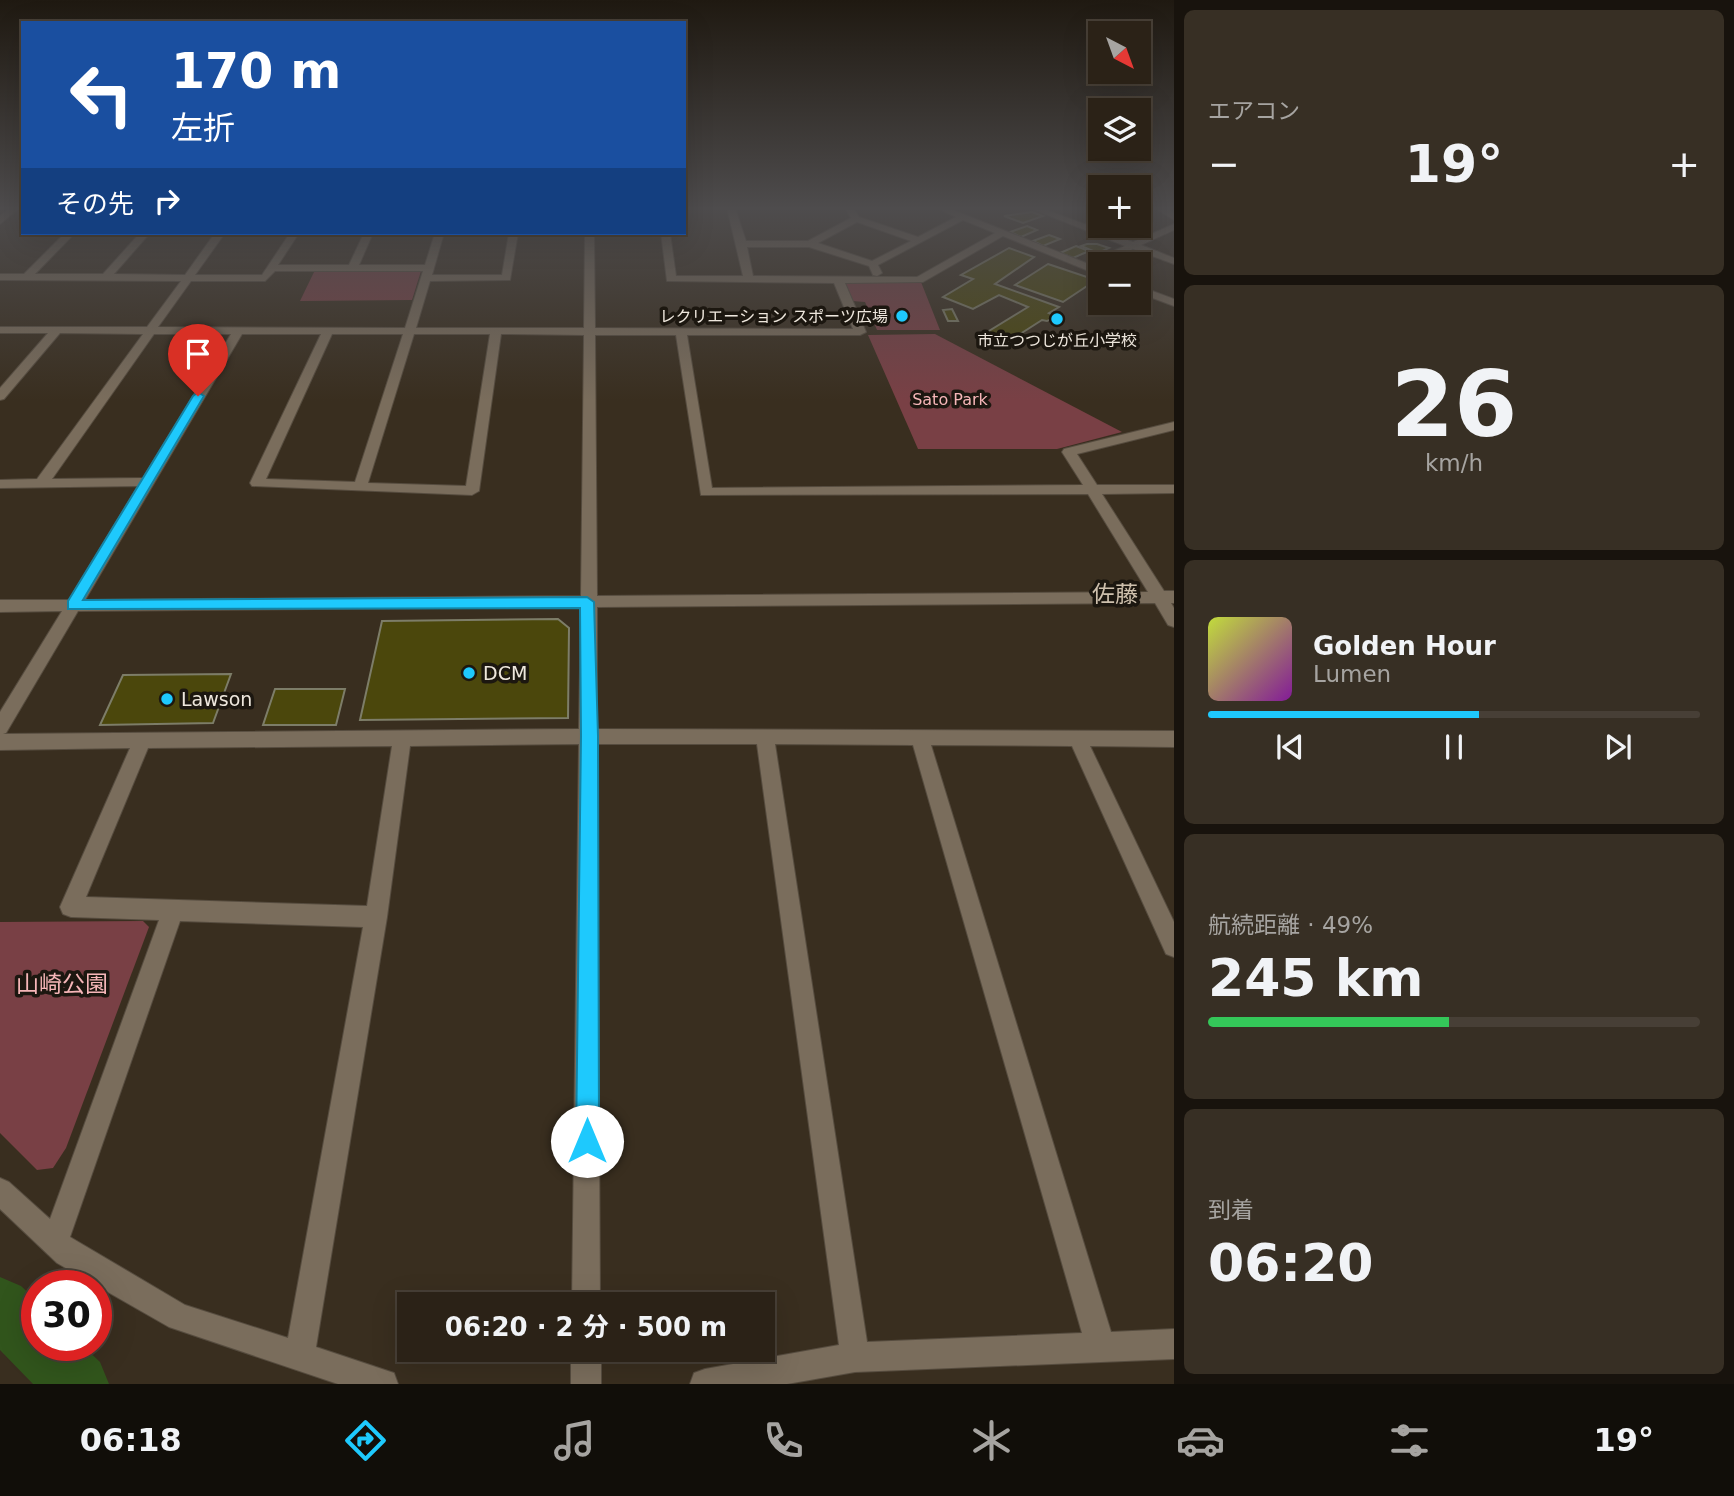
<!DOCTYPE html>
<html lang="ja">
<head>
<meta charset="utf-8">
<style>
  body { margin:0; font-family:"DejaVu Sans","Noto Sans JP",sans-serif; background:#372f24; color:#f1f3f6; height:100vh; display:flex; flex-direction:column; font-size:26px; white-space:nowrap }
  * { box-sizing:border-box; margin:0 }
  p { font-size:23px; color:#a6a4a1 }
  .icon { flex:none; width:38px; height:38px; fill:none; stroke:currentColor; stroke-width:2; stroke-linecap:round; stroke-linejoin:round }
  .map { position:relative; flex:1; overflow:hidden }
  .side { display:flex; flex-direction:column; gap:10px; padding:10px; background:#18130d; width:560px }
  .side>* { flex:none }
  .top-card { position:absolute; left:21px; top:21px; width:665px; height:214px; border-radius:0px; box-shadow:0 7px 28px #0002,0 0 0 2px #473f36; background:#1a4fa0; color:#fff; overflow:hidden }
  .needle { width:46px; rotate:139deg }
  .controls { position:absolute; left:1088px; top:21px; display:grid; gap:14px }
  .controls a { display:grid; place-items:center; width:63px; height:63px; border-radius:0px; background:#2b2217; box-shadow:0 7px 28px #0002,0 0 0 2px #473f36; font-size:35px }
  .speed { position:absolute; left:21px; top:1270px; display:flex; gap:14px; font-size:35px; font-weight:700; text-align:center }
  .speed>* { display:grid; place-content:center; width:91px; height:91px; border-radius:50%; background:#2b2217; box-shadow:0 7px 28px #0002,0 0 0 2px #473f36; line-height:1 }
  .speed .limit { border:10px solid #d22; background:#fff; color:#111 }
  .pin { position:absolute; display:grid; place-items:center; width:60px; height:60px; color:#fff; margin:-72px -30px; border-radius:50% 50% 50% 0; rotate:-45deg; box-shadow:0 0 7px #0007 }
  .pin .icon { rotate:45deg }
  .me { position:absolute; width:77px; margin:-38px; rotate:0deg; stroke-linejoin:round; filter:drop-shadow(0 0 5px #0008) }
  .turn { display:flex; align-items:center; gap:24px; height:147px; padding:0 35px; font-size:32px }
  .turn .icon { width:91px; height:91px; stroke-width:2.5 }
  .turn b { display:block; font-size:49px; line-height:60px }
  .then { display:flex; align-items:center; height:66px; padding:0 35px; background:#0003; gap:14px; font-size:26px }
  .big { font-size:52px; font-weight:700; line-height:1.1 }
  .side .widget { flex:1; display:flex; flex-direction:column; justify-content:center; gap:10px; min-width:0; padding:0 24px; border-radius:10px; background:#372f24 }
  .side .dial { align-items:center; gap:0 }
  .dial b { font-size:91px; line-height:1 }
  .song { display:flex; align-items:center; gap:21px }
  .cover { width:84px; height:84px; border-radius:10px; background:linear-gradient(135deg,hsl(70 70% 55%),hsl(290 70% 35%)) }
  .played { height:7px; border-radius:4px; background:linear-gradient(90deg,#1ec9fd 55%,#473f36 55%) }
  .keys { display:flex; justify-content:space-around; direction:ltr }
  .heat { display:flex; justify-content:space-between; align-items:center; font-size:38px; direction:ltr }
  .charge { height:10px; border-radius:5px; background:linear-gradient(90deg,#34c759 49%,#473f36 0) }
  .trip { position:absolute; left:397px; top:1292px; width:378px; height:70px; border-radius:0px; background:#2b2217; box-shadow:0 7px 28px #0002,0 0 0 2px #473f36; font-weight:700; line-height:70px; text-align:center }
  .tab-bar { display:flex; height:112px; justify-content:space-around; align-items:center; background:#110e09; color:#a6a4a1 }
  .tab-bar .icon { width:49px; height:49px }
  .tab-bar .active { color:#1ec9fd }
  .tab-bar b { font-size:32px; color:#f1f3f6 }
  main { display:flex; flex:1; min-height:0 }
  .map>svg:first-child { display:block }
</style>
</head>
<body>
<main>
<div class="map">
<svg width="1174" height="1384" viewBox="0 0 1174 1384">
  <rect width="100%" height="100%" fill="#392e1f"/>
  <g fill="#794045">
    <path d="M 315,270 L 421,271 L 412,300 L 300,301 Z"/>
    <path d="M 849,282 L 921,282 L 940,330 L 877,330 L 865,302 L 852,301 L 845,284 Z"/>
    <path d="M 935,334 L 1122,432 L 1057,449 L 918,449 L 868,335 Z"/>
    <path d="M 143,921 L 149,927 L 66,1148 L 53,1168 L 37,1170 L 0,1133 L 0,922 Z"/>
  </g>
  <g fill="none" stroke-linecap="round" stroke-linejoin="round">
    <path fill="#31551c" fill-rule="evenodd" d="M 0,1277 L 21,1286 L 37,1301 L 37,1346 L 83,1346 L 100,1362 L 109,1384 L 33,1384 L 0,1350 Z"/>
  </g>
  <g fill="#4b470c" stroke="#7d7d68" stroke-width="2">
    <path d="M 1032,212 L 1043,216 L 1023,223 L 1004,216 Z"/>
    <path d="M 1027,226 L 1037,230 L 1021,237 L 1010,232 Z"/>
    <path d="M 1049,235 L 1060,239 L 1043,246 L 1033,241 Z"/>
    <path d="M 1087,244 L 1097,244 L 1109,248 L 1098,253 L 1081,246 Z"/>
    <path d="M 1076,246 L 1089,251 L 1073,258 L 1060,253 Z"/>
    <path d="M 1009,248 L 1034,257 L 995,284 L 1059,307 L 1049,313 L 1056,316 L 1047,321 L 1042,320 L 1006,343 L 998,339 L 994,341 L 984,334 L 1028,307 L 999,295 L 973,309 L 943,297 L 973,279 L 961,275 Z"/>
    <path d="M 1048,264 L 1096,280 L 1063,302 L 1015,285 Z"/>
    <path d="M 952,309 L 958,321 L 948,321 L 943,310 Z"/>
    <path d="M 558,619 L 569,628 L 568,718 L 360,720 L 382,621 Z"/>
    <path d="M 231,674 L 213,723 L 100,725 L 123,675 Z"/>
    <path d="M 275,689 L 345,689 L 336,725 L 263,725 Z"/>
  </g>
  <g fill="none" stroke-linecap="round" stroke-linejoin="round">
    <defs>
      <g id="minor">
        <path d="M 10,208 L 19,208 L 0,224 L 0,216 Z"/>
        <path d="M 727,208 L 735,208 L 746,241 L 808,241 L 851,218 L 845,208 L 853,208 L 859,217 L 918,237 L 956,217 L 937,208 L 948,208 L 1086,263 L 1125,246 L 1030,208 L 1041,208 L 1133,242 L 1174,224 L 1174,230 L 1141,245 L 1174,258 L 1174,264 L 1133,249 L 1094,267 L 1101,269 L 1101,276 L 1003,236 L 923,282 L 845,283 L 866,332 L 860,335 L 687,335 L 712,488 L 1083,485 L 1062,452 L 1064,449 L 1174,422 L 1174,430 L 1077,454 L 1097,485 L 1174,485 L 1174,493 L 1102,494 L 1164,591 L 1174,591 L 1174,603 L 1171,603 L 1174,608 L 1174,627 L 1168,625 L 1155,603 L 597,607 L 597,729 L 1174,731 L 1174,747 L 1090,746 L 1174,922 L 1174,957 L 1166,954 L 1072,746 L 931,745 L 1111,1332 L 1174,1329 L 1174,1359 L 855,1372 L 787,1384 L 690,1384 L 694,1373 L 705,1369 L 839,1345 L 757,744 L 597,744 L 600,1304 L 572,1304 L 579,744 L 410,746 L 387,917 L 316,1347 L 394,1373 L 398,1384 L 338,1384 L 169,1327 L 57,1263 L 0,1209 L 0,1178 L 9,1182 L 50,1219 L 159,920 L 71,917 L 63,914 L 60,907 L 130,748 L 0,750 L 0,712 L 62,611 L 0,612 L 0,600 L 69,600 L 138,486 L 0,488 L 0,480 L 37,479 L 143,334 L 60,333 L 4,399 L 0,400 L 0,388 L 48,333 L 0,333 L 0,327 L 147,327 L 181,281 L 0,280 L 0,274 L 24,274 L 65,233 L 75,233 L 35,274 L 103,274 L 140,233 L 150,233 L 114,274 L 185,275 L 215,233 L 225,233 L 195,275 L 262,275 L 290,233 L 299,233 L 278,265 L 349,265 L 364,233 L 373,233 L 359,265 L 425,265 L 435,233 L 444,233 L 432,275 L 502,275 L 509,233 L 518,233 L 510,280 L 430,281 L 416,328 L 584,328 L 585,233 L 594,233 L 595,328 L 853,329 L 834,283 L 667,281 L 661,233 L 670,233 L 676,276 L 743,276 ZM 963,220 L 995,233 L 917,277 L 753,276 L 747,247 L 809,247 L 869,266 L 873,275 L 877,276 L 882,273 L 878,265 ZM 857,222 L 911,241 L 872,261 L 818,243 ZM 275,271 L 423,271 L 405,328 L 158,327 L 191,281 L 265,281 ZM 154,334 L 231,334 L 143,478 L 52,479 ZM 242,334 L 321,334 L 250,483 L 252,486 L 472,495 L 479,491 L 501,334 L 584,335 L 581,596 L 85,600 ZM 332,334 L 403,334 L 355,482 L 266,479 ZM 414,334 L 490,334 L 466,486 L 368,483 ZM 595,335 L 676,335 L 701,495 L 1088,494 L 1148,592 L 597,596 ZM 581,607 L 579,729 L 3,734 L 6,733 L 78,611 ZM 775,744 L 913,745 L 1082,1333 L 867,1342 ZM 392,746 L 367,906 L 86,897 L 148,748 ZM 180,921 L 363,927 L 288,1338 L 185,1305 L 70,1237 Z"/>
        <path d="M 1155,208 L 1165,208 L 1174,213 L 1174,220 Z"/>
        <path d="M 1139,286 L 1174,299 L 1174,306 L 1139,293 Z"/>
        <rect x="571" y="1349" width="30" height="35"/>
      </g>
    </defs>
    <use href="#minor" stroke="#564c3f" stroke-width="2"/>
    <use href="#minor" fill="#7a6d5c" fill-rule="evenodd"/>
  </g>
  <linearGradient id="sky" x2="0" y2="1"><stop stop-color="#1f1911"/><stop offset="0.52" stop-color="#4e4c4d"/><stop offset="1" stop-color="#4e4c4d" stop-opacity="0"/></linearGradient>
  <rect width="1174" height="401" fill="url(#sky)"/>
  <path fill="#1ec9fd" stroke="#1483a4" stroke-width="2" d="M 198,392 L 204,396 L 83,600 L 587,597 L 594,602 L 598,736 L 599,1141 L 596,1150 L 587,1153 L 579,1150 L 576,1141 L 581,736 L 580,608 L 68,609 L 68,601 L 193,396 Z"/>
  <g fill="#1ec9fd" stroke="#1c1710" stroke-width="2.5">
    <circle cx="902" cy="316" r="7"/>
    <circle cx="1057" cy="319" r="7"/>
    <circle cx="469" cy="673" r="7"/>
    <circle cx="167" cy="699" r="7"/>
  </g>
  <g text-anchor="middle" stroke-width="7" stroke-linejoin="round" paint-order="stroke">
    <g font-size="16" fill="#eee7dd" stroke="#1c1710" text-anchor="end">
      <text x="888" y="322">レクリエーション スポーツ広場</text>
      <text x="1057" y="346" text-anchor="middle">市立つつじが丘小学校</text>
    </g>
    <g font-size="16" fill="#f6b6b8" stroke="#1c1710">
      <text x="950" y="405">Sato Park</text>
    </g>
    <g font-size="19" fill="#eee7dd" stroke="#1c1710" text-anchor="start">
      <text x="483" y="680">DCM</text>
      <text x="181" y="706">Lawson</text>
    </g>
    <g font-size="23" fill="#cec0ad" stroke="#1c1710">
      <text x="1115" y="602">佐藤</text>
    </g>
    <g font-size="23" fill="#f6b6b8" stroke="#1c1710">
      <text x="62" y="992">山崎公園</text>
    </g>
  </g>
</svg>
<div class="controls">
<a><svg class="needle" viewBox="-14 -14 28 28"><path d="M0-13l5 13h-10z" fill="#e53935"/><path d="M0 13l5-13h-10z" fill="#a6a4a1"/></svg></a>
<a><svg class="icon" aria-label="layers" viewBox="0 0 24 24"><path d="M12 4l9 5-9 5-9-5zM3 14l9 5 9-5"/></svg></a>
<a>+</a>
<a>−</a>
</div>
<div class="speed"><div class="limit">30</div></div>
<div class="pin" style="left:198px;top:396px;background:#d93025"><svg class="icon" aria-label="arrive" viewBox="0 0 24 24"><path d="M6 21V4h12l-3 4 3 4H6"/></svg></div>
<svg class="me" style="left:587px;top:1141px" viewBox="-20 -20 40 40"><circle r="19" fill="#fff"/><path d="M0-13L10 11 0 6-10 11z" fill="#1ec9fd"/></svg>
<div class="trip">06:20 · 2 分 · 500 m</div>
<div class="top-card">
<div class="turn"><svg class="icon" aria-label="left" viewBox="0 0 24 24"><path d="M17 20v-9H6M10 6l-5 5 5 5"/></svg><div><b>170 m</b>左折</div></div>
<div class="then">その先<svg class="icon" aria-label="right" viewBox="0 0 24 24"><path d="M7 20v-9h11M14 6l5 5-5 5"/></svg></div>
</div>
</div>
<section class="side">
<div class="widget"><p>エアコン</p>
<div class="heat"><a>−</a><b class="big">19°</b><a>+</a></div>
</div>
<div class="widget dial"><b>26</b><p>km/h</p></div>
<div class="widget">
<div class="song"><i class="cover"></i><div><b>Golden Hour</b><p>Lumen</p></div></div>
<div class="played"></div>
<div class="keys"><svg class="icon" aria-label="previous" viewBox="0 0 24 24"><path d="M18 5L8 12l10 7zM5 5v14"/></svg><svg class="icon" aria-label="pause" viewBox="0 0 24 24"><path d="M8 5v14M16 5v14"/></svg><svg class="icon" aria-label="next" viewBox="0 0 24 24"><path d="M6 5l10 7-10 7zM19 5v14"/></svg></div>
</div>
<div class="widget"><p>航続距離 · 49%</p><b class="big">245 km</b><div class="charge"></div></div>
<div class="widget"><p>到着</p><b class="big">06:20</b></div>
</section>
</main>
<nav class="tab-bar">
<b>06:18</b>
<svg class="icon active" aria-label="directions" viewBox="0 0 24 24"><path d="M12 3l9 9-9 9-9-9zM9 14v-3h6M13 9l2 2-2 2"/></svg>
<svg class="icon" aria-label="music" viewBox="0 0 24 24"><path d="M9 18V5l10-2v13"/><circle cx="6" cy="18" r="3"/><circle cx="16" cy="16" r="3"/></svg>
<svg class="icon" aria-label="phone" viewBox="0 0 24 24"><path d="M5 4h4l2 5-3 2q2 4 5 5l2-3 5 2v4C11 20 4 13 5 4z"/></svg>
<svg class="icon" aria-label="climate" viewBox="0 0 24 24"><path d="M12 3v18M4 7l16 10M4 17L20 7"/></svg>
<svg class="icon" aria-label="car" viewBox="0 0 24 24"><path d="M5 17H2v-5l4-1 3-4h7l3 4 3 1v5h-3M9 17h6M6 11h13"/><circle cx="7" cy="17" r="2"/><circle cx="17" cy="17" r="2"/></svg>
<svg class="icon" aria-label="filters" viewBox="0 0 24 24"><path d="M4 7h16M4 17h16"/><circle cx="9" cy="7" r="2"/><circle cx="15" cy="17" r="2"/></svg>
<b>19°</b>
</nav>
</body>
</html>
